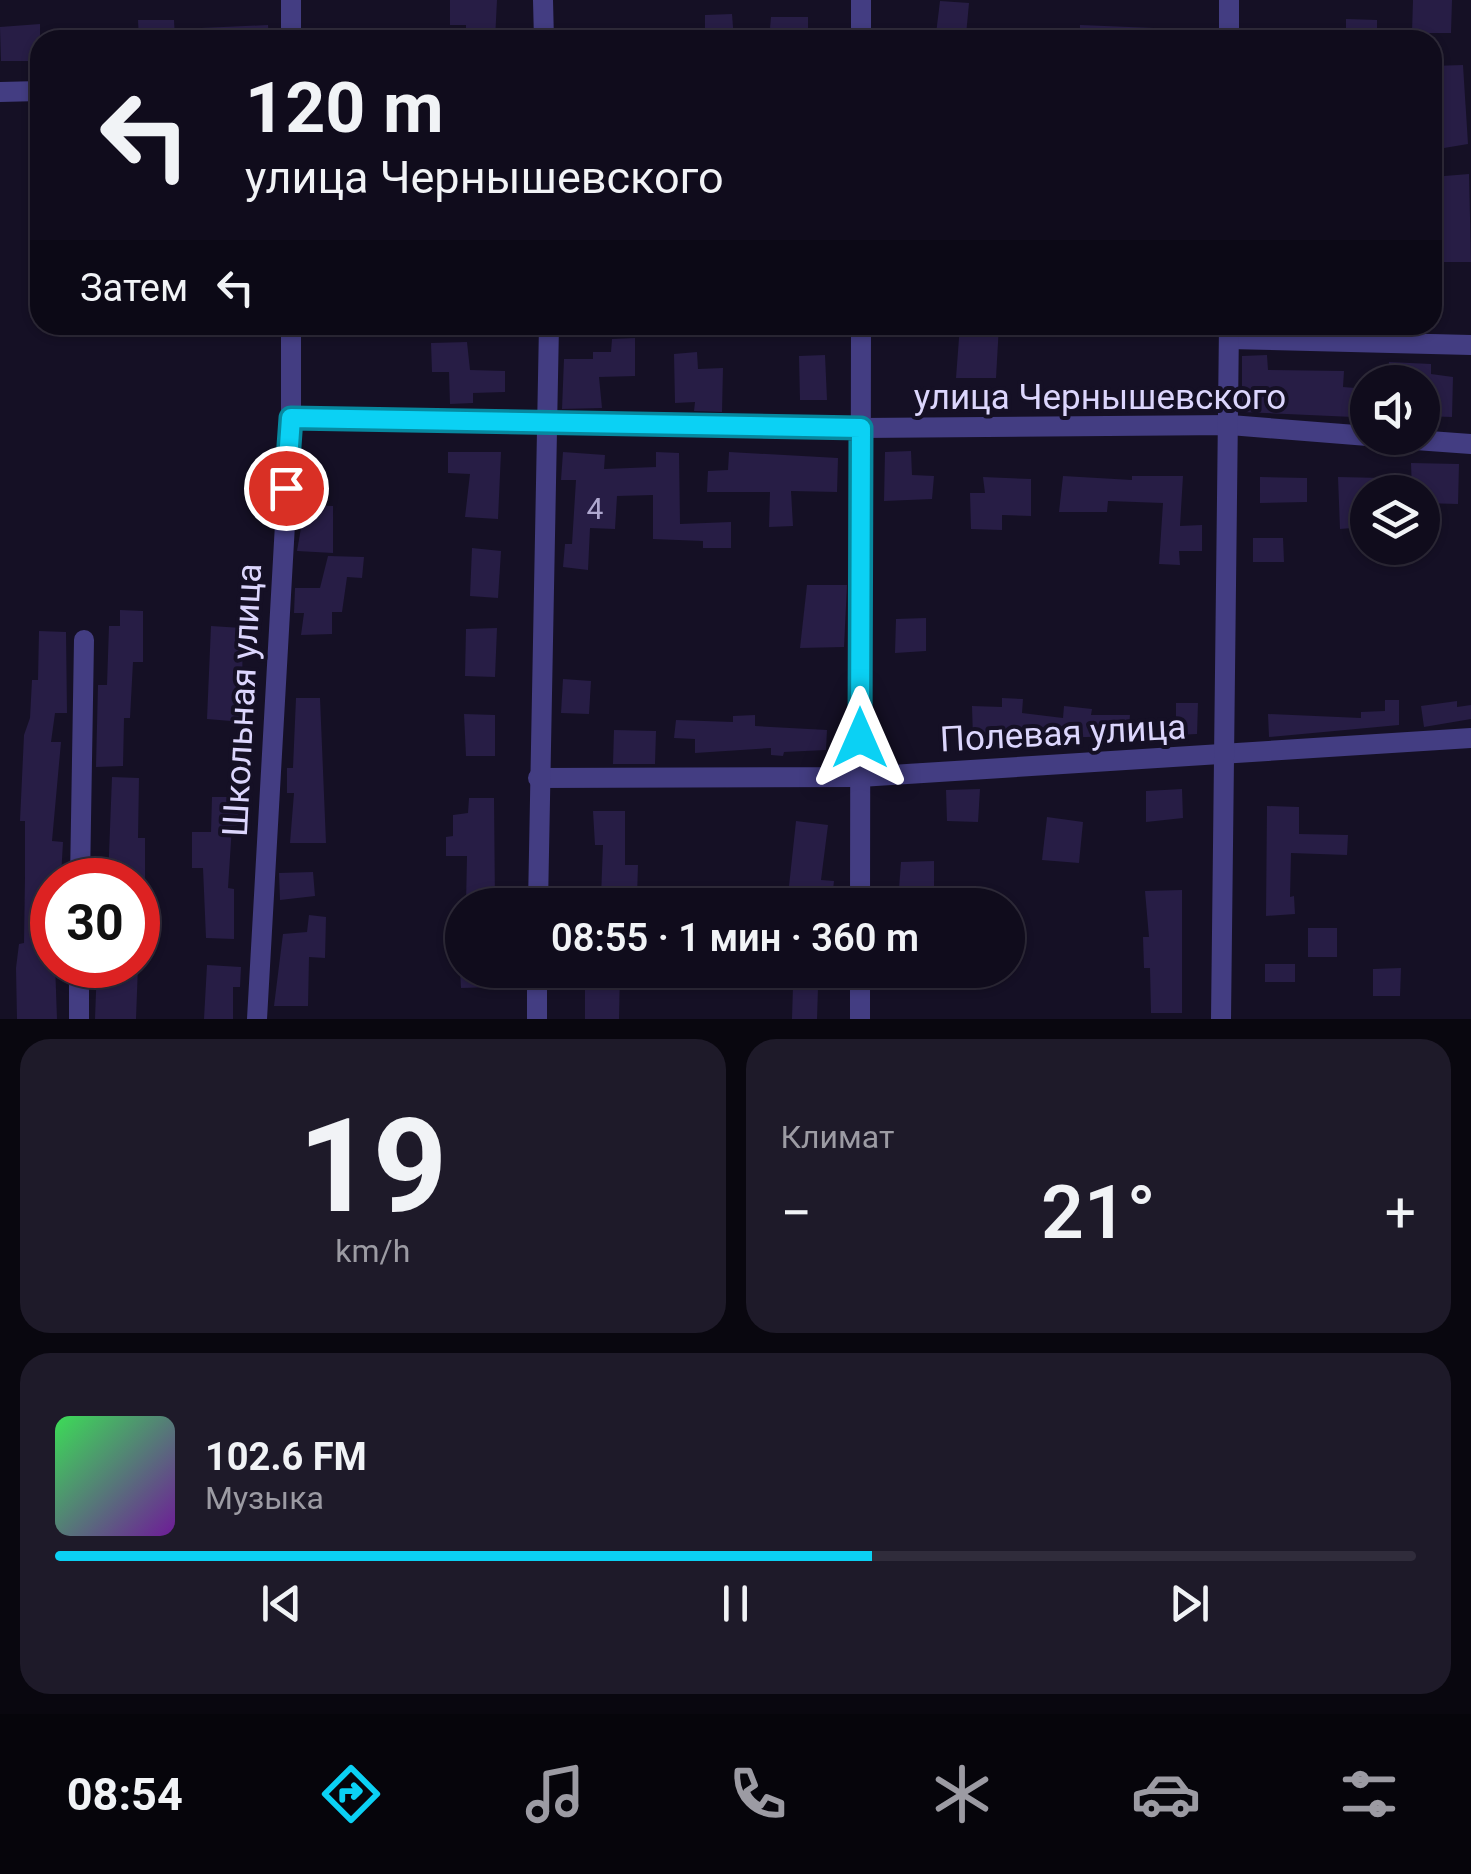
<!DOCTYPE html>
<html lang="ru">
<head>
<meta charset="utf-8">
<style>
  body { margin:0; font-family:Roboto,sans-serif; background:#1e1a29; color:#f1f3f6; height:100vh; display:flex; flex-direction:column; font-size:38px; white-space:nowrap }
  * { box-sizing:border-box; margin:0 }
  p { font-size:32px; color:#9c9ba3 }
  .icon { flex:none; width:55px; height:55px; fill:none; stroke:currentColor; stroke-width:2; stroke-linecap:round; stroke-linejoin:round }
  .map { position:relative; height:1019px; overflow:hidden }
  .sheet { display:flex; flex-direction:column; gap:20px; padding:20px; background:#09070f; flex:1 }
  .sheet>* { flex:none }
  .banner { position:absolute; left:30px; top:30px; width:1412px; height:305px; border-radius:30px; box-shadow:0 2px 8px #0004,0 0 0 2px #302c3b; background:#100c1c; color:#f1f3f6; overflow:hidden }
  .fabs { position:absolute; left:1350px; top:365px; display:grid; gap:20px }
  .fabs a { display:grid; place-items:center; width:90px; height:90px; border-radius:50%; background:#100c1c; box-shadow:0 2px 8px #0004,0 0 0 2px #302c3b; font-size:50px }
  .speed { position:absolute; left:30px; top:858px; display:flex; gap:20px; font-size:50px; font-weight:700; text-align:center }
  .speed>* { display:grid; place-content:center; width:130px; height:130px; border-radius:50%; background:#100c1c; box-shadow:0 2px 8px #0004,0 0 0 2px #302c3b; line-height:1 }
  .speed .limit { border:15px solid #d22; background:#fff; color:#111 }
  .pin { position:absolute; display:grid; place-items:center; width:85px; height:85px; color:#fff; margin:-42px; border:5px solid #fff; border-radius:50%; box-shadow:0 2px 10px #0007 }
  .me { position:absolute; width:110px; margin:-55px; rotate:0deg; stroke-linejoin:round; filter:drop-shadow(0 0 8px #0008) }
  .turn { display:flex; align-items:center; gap:35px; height:210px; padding:0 50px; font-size:45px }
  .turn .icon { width:130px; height:130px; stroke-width:2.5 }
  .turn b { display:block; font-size:70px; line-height:85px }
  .then { display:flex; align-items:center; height:95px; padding:0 50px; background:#0003; gap:20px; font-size:38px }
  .big { font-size:75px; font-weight:600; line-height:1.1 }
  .sheet .widget { flex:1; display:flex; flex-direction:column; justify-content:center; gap:15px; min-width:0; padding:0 35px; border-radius:30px; background:#1e1a29 }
  .sheet .dial { align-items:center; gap:0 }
  .dial b { font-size:130px; line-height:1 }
  .song { display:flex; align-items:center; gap:30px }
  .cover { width:120px; height:120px; border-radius:15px; background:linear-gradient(135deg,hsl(130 70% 55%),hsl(280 70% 35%)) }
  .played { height:10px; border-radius:5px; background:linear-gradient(90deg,#0bd1f4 60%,#302c3b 60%) }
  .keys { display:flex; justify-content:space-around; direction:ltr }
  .heat { display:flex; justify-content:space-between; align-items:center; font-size:55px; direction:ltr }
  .sheet .tiles { flex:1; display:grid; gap:20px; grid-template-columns:1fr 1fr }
  .widget:last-child { grid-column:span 2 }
  .trip { position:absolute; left:445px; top:888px; width:580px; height:100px; border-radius:50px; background:#100c1c; box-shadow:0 2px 8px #0004,0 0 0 2px #302c3b; font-weight:600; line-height:100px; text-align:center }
  .tabs { display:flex; height:160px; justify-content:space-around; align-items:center; background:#06050b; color:#9c9ba3 }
  .tabs .icon { width:70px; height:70px }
  .tabs .active { color:#0bd1f4 }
  .tabs b { font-size:45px; color:#f1f3f6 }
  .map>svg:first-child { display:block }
</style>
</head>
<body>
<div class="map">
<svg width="1471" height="1019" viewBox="0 0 1471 1019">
  <rect width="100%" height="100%" fill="#151025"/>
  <g fill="#271d45">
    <path d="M 450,0 L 497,0 L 495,40 L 466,40 L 466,25 L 450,25 Z"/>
    <path d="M 1413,0 L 1452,0 L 1451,33 L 1412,33 Z"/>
    <path d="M 940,1 L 969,3 L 966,35 L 936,34 Z"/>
    <path d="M 732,14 L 734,40 L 705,40 L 705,15 Z"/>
    <path d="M 771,17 L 808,17 L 808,40 L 769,40 Z"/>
    <path d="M 1346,19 L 1377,20 L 1377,40 L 1346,40 Z"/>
    <path d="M 138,20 L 174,20 L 175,40 L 139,40 Z"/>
    <path d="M 40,24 L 40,61 L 1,61 L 0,27 Z"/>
    <path d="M 268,25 L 269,40 L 201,40 L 201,28 Z"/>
    <path d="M 1080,25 L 1154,28 L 1153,40 L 1080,40 Z"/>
    <path d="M 1463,65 L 1468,144 L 1432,150 L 1432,66 Z"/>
    <path d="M 1469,174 L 1471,262 L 1432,262 L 1432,177 Z"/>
    <path d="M 960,325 L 999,325 L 996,378 L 956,378 Z"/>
    <path d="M 635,338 L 635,376 L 599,377 L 602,408 L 562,409 L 564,359 L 593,359 L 593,352 L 611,352 L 612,339 Z"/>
    <path d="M 467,342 L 470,370 L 505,371 L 505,392 L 473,393 L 473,403 L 450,404 L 449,372 L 432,372 L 431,343 Z"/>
    <path d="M 697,352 L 698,369 L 723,368 L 722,412 L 694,411 L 695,402 L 675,403 L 674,354 Z"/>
    <path d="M 825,355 L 827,400 L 800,400 L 799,356 Z"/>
    <path d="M 1267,355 L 1268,370 L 1344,371 L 1343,387 L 1355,388 L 1353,417 L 1242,412 L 1242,356 Z"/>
    <path d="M 1389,362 L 1431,364 L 1431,374 L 1453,377 L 1452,417 L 1422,416 L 1422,382 L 1372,382 L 1373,369 L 1389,369 Z"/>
    <path d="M 911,451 L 912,475 L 934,476 L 932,499 L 884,501 L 885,452 Z"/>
    <path d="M 448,452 L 501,452 L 498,519 L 465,517 L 470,474 L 448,473 Z"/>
    <path d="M 563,452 L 605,455 L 604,469 L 656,467 L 656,452 L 679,453 L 680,524 L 731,522 L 731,548 L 703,548 L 703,541 L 653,539 L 653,495 L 617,496 L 615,529 L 590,528 L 588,570 L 563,567 L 565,544 L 572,544 L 576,480 L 561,480 Z"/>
    <path d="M 729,452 L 838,458 L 837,492 L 791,491 L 793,526 L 769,527 L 770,492 L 707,492 L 708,471 L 728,470 Z"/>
    <path d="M 1411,463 L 1459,464 L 1458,504 L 1422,503 L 1422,492 L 1412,492 Z"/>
    <path d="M 1063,476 L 1132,480 L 1132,476 L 1183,476 L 1180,526 L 1202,525 L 1202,551 L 1179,551 L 1180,565 L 1159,564 L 1163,503 L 1108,501 L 1107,512 L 1059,512 Z"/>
    <path d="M 983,477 L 1031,479 L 1031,516 L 1002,515 L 1002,530 L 971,529 L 970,493 L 985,493 Z"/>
    <path d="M 1260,477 L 1307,478 L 1307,502 L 1260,503 Z"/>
    <path d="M 1338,477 L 1383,478 L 1384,492 L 1368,492 L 1363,527 L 1340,529 Z"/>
    <path d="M 305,505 L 333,506 L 333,553 L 297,551 Z"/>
    <path d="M 1253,538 L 1283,538 L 1284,562 L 1253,562 Z"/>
    <path d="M 472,548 L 501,551 L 498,598 L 470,596 Z"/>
    <path d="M 328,556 L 364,557 L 362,578 L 347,577 L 342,612 L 332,612 L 332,634 L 301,635 L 304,613 L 294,613 L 295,588 L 320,588 Z"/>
    <path d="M 807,585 L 847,585 L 844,647 L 800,648 Z"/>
    <path d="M 120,610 L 143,611 L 143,662 L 133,662 L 130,718 L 124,718 L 123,766 L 96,767 L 98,685 L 107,685 L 109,626 L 120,626 Z"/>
    <path d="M 926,618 L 926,651 L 895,653 L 896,619 Z"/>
    <path d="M 211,626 L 242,628 L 243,722 L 207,719 Z"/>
    <path d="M 497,628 L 495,677 L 465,676 L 466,629 Z"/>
    <path d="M 39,631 L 66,632 L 67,713 L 55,713 L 51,742 L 61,742 L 52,841 L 63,842 L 61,877 L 52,877 L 57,1019 L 17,1019 L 16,968 L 19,944 L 24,943 L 25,877 L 25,821 L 20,821 L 24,735 L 30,718 L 32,680 L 38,680 Z"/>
    <path d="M 563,679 L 591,681 L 589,714 L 561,713 Z"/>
    <path d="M 296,698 L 320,698 L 326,843 L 290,843 L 294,793 L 287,793 L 287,768 L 293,768 Z"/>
    <path d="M 1002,698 L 1023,699 L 1022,713 L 1063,718 L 1064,706 L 1092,709 L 1091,715 L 1130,715 L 1128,736 L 1046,738 L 1021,743 L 1001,742 L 1001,738 L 973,738 L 972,706 L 1002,707 Z"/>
    <path d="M 1385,700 L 1399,700 L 1399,725 L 1269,737 L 1268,714 L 1361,718 L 1361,712 L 1385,711 Z"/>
    <path d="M 1457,701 L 1457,707 L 1471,705 L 1471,719 L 1424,727 L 1421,706 Z"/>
    <path d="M 1176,703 L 1198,703 L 1197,734 L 1176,735 Z"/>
    <path d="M 464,714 L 495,715 L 495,756 L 466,756 Z"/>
    <path d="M 755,715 L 755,726 L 827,730 L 826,750 L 784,752 L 783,756 L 771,755 L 771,748 L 695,753 L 695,739 L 674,738 L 676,720 L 733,722 L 733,716 Z"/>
    <path d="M 614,730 L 656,731 L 655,764 L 613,764 Z"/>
    <path d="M 112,777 L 139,778 L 138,838 L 145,838 L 145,880 L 108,880 Z"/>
    <path d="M 980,789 L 978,822 L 947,821 L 946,790 Z"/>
    <path d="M 1182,789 L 1183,818 L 1146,822 L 1146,791 Z"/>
    <path d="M 212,797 L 240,797 L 237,826 L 232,826 L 228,888 L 234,889 L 234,939 L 206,938 L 203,868 L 192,868 L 192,832 L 211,832 Z"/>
    <path d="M 469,798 L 494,798 L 495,905 L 466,905 L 467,856 L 446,856 L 446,837 L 453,836 L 453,815 L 468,813 Z"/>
    <path d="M 1267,806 L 1299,807 L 1299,834 L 1348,835 L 1347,855 L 1291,853 L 1290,897 L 1294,896 L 1295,914 L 1266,916 Z"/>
    <path d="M 593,811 L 625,811 L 625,865 L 638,865 L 637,897 L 601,897 L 603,845 L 595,845 Z"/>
    <path d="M 1047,817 L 1083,822 L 1079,863 L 1042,860 Z"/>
    <path d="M 796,821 L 828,825 L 821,880 L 834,881 L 832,899 L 820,898 L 819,905 L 787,905 Z"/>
    <path d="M 934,861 L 934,890 L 899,889 L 901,862 Z"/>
    <path d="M 313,872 L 315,896 L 280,900 L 279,873 Z"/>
    <path d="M 1182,890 L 1182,1013 L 1151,1013 L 1150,968 L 1144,968 L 1143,937 L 1149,937 L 1145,891 Z"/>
    <path d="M 309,915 L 326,917 L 325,958 L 309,957 L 308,1006 L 274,1006 L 283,934 L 307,932 Z"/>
    <rect x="1308" y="928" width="29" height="29"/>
    <rect x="1265" y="964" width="30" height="18"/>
    <path d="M 97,965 L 138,965 L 136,1019 L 95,1019 Z"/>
    <path d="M 207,965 L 241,967 L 240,987 L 233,987 L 233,1019 L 204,1019 Z"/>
    <path d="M 1401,968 L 1400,996 L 1373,996 L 1373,969 Z"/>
    <path d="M 460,970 L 494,970 L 495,987 L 461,988 Z"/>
    <path d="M 585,970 L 620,970 L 619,1019 L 585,1019 Z"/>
    <path d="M 889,970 L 919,970 L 919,989 L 888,989 Z"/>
    <path d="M 793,986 L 818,988 L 817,1019 L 792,1019 Z"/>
  </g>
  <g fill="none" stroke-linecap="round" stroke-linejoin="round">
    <g stroke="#433d82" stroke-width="20">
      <path d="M 291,0 L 291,40"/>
      <path d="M 543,0 L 544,40"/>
      <path d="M 1229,0 L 1229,40"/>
      <path d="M 861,40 L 861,0"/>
      <path d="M 0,92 L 40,91"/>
      <path d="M 1229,339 L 1471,345"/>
      <path d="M 291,418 L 861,428 L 1230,425 L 1368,436"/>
      <path d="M 1388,438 L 1471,444"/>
      <path d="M 538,778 L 860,777 L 1471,738"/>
      <path d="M 80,880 L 84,640"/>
      <path d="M 538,905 L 549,325"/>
      <path d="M 860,905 L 861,325"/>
      <path d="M 79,1019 L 79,965"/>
      <path d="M 257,1019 L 291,418 L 291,325"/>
      <path d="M 537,1019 L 537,970"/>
      <path d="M 860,1019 L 860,970"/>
      <path d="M 1221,1019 L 1229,325"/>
    </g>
  </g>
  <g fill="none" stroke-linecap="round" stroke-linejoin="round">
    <defs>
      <path id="route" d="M 286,488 L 291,418 L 861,428 L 860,738"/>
    </defs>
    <use href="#route" stroke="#07889f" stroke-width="25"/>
    <use href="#route" stroke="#0bd1f4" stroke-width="18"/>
  </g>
  <g text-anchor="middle" stroke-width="8" stroke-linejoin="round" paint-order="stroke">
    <g font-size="30" fill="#afa8cf">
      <text x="595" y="519">4</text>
    </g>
    <g font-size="35" fill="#dcd6fd" stroke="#151025">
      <text x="1100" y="409">улица Чернышевского</text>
      <text transform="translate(242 700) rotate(-87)" y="12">Школьная улица</text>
      <text transform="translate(1063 733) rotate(-3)" y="12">Полевая улица</text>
    </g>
  </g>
</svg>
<div class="fabs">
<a><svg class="icon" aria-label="sound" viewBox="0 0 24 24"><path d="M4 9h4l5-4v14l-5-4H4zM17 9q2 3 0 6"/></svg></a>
<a><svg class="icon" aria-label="layers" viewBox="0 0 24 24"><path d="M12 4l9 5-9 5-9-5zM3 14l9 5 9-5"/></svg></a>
</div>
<div class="speed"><div class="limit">30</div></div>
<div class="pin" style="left:286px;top:488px;background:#d93025"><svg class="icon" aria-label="arrive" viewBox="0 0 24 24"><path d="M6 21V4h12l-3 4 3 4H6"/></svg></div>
<svg class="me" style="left:860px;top:738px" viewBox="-20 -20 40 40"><path d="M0-17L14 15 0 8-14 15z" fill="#0bd1f4" stroke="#fff" stroke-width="4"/></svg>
<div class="trip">08:55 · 1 мин · 360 m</div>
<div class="banner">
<div class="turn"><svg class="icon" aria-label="left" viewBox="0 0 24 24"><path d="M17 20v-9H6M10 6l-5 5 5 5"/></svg><div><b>120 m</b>улица Чернышевского</div></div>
<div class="then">Затем<svg class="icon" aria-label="left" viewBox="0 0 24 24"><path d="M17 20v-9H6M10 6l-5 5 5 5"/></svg></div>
</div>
</div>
<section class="sheet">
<div class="tiles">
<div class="widget dial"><b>19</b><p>km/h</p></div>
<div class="widget"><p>Климат</p>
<div class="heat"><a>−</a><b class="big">21°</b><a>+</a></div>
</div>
<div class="widget">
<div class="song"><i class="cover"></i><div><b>102.6 FM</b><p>Музыка</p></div></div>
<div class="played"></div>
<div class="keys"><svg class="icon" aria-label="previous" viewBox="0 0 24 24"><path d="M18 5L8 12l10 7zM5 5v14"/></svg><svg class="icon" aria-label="pause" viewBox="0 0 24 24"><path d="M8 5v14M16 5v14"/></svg><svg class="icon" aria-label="next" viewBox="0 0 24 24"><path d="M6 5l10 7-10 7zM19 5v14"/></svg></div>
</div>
</div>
</section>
<nav class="tabs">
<b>08:54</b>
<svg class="icon active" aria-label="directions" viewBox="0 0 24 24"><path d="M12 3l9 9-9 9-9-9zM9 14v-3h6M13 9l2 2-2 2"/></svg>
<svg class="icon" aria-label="music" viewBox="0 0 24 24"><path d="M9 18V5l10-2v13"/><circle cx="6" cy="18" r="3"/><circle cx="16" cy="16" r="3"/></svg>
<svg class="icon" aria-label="phone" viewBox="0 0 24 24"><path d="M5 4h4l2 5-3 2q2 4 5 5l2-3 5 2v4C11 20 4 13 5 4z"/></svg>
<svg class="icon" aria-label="climate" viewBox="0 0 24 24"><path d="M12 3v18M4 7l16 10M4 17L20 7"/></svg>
<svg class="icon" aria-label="car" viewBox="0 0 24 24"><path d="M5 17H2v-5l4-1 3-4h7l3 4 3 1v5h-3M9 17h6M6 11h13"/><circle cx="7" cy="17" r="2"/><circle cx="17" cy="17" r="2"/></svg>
<svg class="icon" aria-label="filters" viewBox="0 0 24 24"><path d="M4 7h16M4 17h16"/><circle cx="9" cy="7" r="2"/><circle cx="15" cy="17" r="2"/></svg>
</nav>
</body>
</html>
